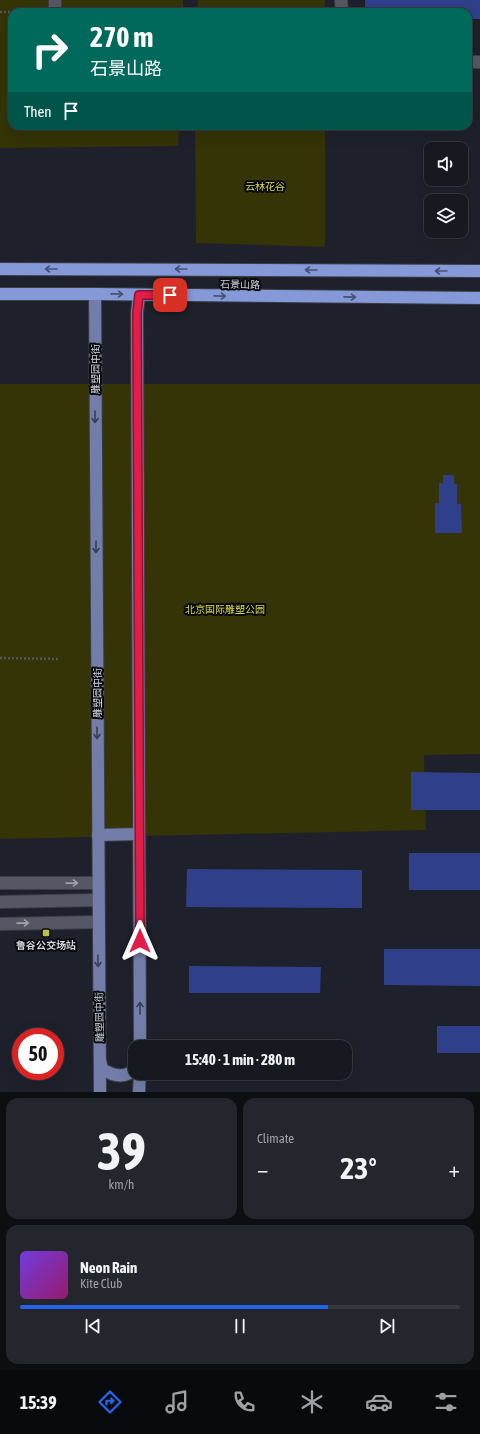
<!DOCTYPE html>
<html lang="en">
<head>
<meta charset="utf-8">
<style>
  body { margin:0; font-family:"Asap Condensed","Noto Sans SC",sans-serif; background:#23262d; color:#f1f3f6; height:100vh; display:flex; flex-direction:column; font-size:15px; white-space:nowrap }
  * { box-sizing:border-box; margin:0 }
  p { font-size:13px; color:#9ea0a5 }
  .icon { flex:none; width:22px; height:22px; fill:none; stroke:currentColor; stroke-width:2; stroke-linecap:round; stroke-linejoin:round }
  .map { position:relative; height:1092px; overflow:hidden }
  .drawer { display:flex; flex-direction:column; gap:6px; padding:6px; background:#0c0e12; flex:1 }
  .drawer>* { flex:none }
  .top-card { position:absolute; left:8px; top:8px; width:464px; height:122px; border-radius:12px; box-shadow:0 4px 16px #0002,0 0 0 1px #35383e; background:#00695c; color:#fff; overflow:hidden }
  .tools { position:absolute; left:424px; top:142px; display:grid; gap:8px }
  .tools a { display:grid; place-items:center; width:44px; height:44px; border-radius:8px; background:#161920; box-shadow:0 4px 16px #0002,0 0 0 1px #35383e; font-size:20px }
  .speed { position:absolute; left:12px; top:1028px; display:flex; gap:8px; font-size:20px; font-weight:700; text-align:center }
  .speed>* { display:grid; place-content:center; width:52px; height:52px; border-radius:50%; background:#161920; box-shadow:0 4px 16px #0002,0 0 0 1px #35383e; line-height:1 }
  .speed .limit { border:6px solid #d22; background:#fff; color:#111 }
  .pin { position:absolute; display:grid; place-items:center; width:34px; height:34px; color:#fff; margin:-17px; border-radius:8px; box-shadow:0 2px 6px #0006 }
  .me { position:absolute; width:44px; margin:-22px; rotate:0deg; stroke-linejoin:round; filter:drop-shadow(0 0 3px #0008) }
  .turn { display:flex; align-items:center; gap:14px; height:84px; padding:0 16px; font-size:18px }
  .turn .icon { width:52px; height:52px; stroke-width:2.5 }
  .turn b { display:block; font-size:28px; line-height:34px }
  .then { display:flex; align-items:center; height:38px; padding:0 16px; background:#0003; gap:8px; font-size:15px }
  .big { font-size:30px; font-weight:700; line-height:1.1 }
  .drawer .tile { flex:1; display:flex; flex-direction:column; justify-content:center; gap:6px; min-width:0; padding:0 14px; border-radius:12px; background:#23262d }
  .drawer .dial { align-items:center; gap:0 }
  .dial b { font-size:52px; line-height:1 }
  .song { display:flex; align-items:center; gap:12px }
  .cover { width:48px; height:48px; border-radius:6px; background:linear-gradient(135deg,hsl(260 70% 55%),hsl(320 70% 35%)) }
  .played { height:4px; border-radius:2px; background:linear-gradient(90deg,#2563eb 70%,#35383e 70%) }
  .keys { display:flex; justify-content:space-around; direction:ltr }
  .heat { display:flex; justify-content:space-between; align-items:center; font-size:22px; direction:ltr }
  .drawer .tiles { flex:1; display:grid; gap:6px; grid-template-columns:1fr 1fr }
  .tile:last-child { grid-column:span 2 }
  .trip { position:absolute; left:128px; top:1040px; width:224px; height:40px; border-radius:12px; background:#161920; box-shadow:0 4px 16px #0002,0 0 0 1px #35383e; font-weight:700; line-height:40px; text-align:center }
  .menu { display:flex; height:64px; justify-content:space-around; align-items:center; background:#090a0d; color:#9ea0a5 }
  .menu .icon { width:28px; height:28px }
  .menu .on { color:#2563eb }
  .menu b { font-size:18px; color:#f1f3f6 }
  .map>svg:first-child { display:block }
</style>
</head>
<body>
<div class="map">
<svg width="480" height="1092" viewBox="0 0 480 1092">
  <rect width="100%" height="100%" fill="#1e212b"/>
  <g fill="#343407">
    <path d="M 0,0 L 183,0 L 183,12 L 12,12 L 12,126 L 179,126 L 178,146 L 0,148 Z"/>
    <rect x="198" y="0" width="127" height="12"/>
    <path d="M 195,126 L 325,126 L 325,247 L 196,243 Z"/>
    <path d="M 0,384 L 480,384 L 480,754 L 424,755 L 426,830 L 0,839 Z"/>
  </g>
  <g fill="#2f3f8a">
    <path d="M 365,0 L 480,0 L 480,19 L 468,19 L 468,12 L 365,12 Z"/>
    <path d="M 443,475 L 454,475 L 454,484 L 457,484 L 457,504 L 461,504 L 462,533 L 435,533 L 435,503 L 439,503 L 439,483 L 443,483 Z"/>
    <path d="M 411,772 L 480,773 L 480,810 L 411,810 Z"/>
    <rect x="409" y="853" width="71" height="37"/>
    <path d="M 187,869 L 362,870 L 362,908 L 186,907 Z"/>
    <path d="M 384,949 L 480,949 L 480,986 L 384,985 Z"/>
    <path d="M 189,966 L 321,967 L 320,993 L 189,993 Z"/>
    <rect x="437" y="1026" width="43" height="27"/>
    <rect x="192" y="1073" width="132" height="6"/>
  </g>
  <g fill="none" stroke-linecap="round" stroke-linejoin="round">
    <defs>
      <g id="minor">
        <path d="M 55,0 L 55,12"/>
        <path d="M 341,0 L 342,12"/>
        <path d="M 468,62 L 480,62"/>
        <path d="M 0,883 L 98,883"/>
        <path d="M 0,902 L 98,900"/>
        <path d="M 0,924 L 98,922"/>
      </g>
      <g id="major">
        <path d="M 95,294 L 100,1092"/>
        <path d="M 139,295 L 137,313 L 140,1047"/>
        <path d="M 98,835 L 139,834"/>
        <path d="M 100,1060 L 102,1069 C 113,1076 125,1079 135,1069"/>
        <path d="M 139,1092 L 140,1073"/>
      </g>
      <g id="highway">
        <path d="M 0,269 L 480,271"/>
        <path d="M 0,294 L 95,294 L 480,298"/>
      </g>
    </defs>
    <use href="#minor" stroke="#3c3e46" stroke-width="14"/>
    <use href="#major" stroke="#3c3e46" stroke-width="14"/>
    <use href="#highway" stroke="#3c3e46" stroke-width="14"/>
    <g stroke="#54565f" stroke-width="2.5" stroke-dasharray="2 2" stroke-linecap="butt">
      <path d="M 0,12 L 12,12"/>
      <path d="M 0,658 L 59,659"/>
    </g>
    <use href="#minor" stroke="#555864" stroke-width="12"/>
    <use href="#major" stroke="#727ea9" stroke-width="12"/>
    <use href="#highway" stroke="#8598d7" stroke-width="12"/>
  </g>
  <defs><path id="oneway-shaft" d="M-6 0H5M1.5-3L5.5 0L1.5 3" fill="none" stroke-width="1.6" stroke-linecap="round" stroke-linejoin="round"/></defs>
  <g stroke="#475273">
    <use href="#oneway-shaft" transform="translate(51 269) rotate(-180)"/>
    <use href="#oneway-shaft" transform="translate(181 269) rotate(-180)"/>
    <use href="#oneway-shaft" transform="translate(311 270) rotate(-180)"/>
    <use href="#oneway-shaft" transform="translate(441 271) rotate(-180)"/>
    <use href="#oneway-shaft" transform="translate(117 294) rotate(1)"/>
    <use href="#oneway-shaft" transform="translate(220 296) rotate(1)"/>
    <use href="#oneway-shaft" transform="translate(350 297) rotate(1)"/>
  </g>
  <g stroke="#383f54">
    <use href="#oneway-shaft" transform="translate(95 417) rotate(90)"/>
    <use href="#oneway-shaft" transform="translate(96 547) rotate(90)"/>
    <use href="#oneway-shaft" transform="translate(97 733) rotate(90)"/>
    <use href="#oneway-shaft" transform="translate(98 961) rotate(89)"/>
    <use href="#oneway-shaft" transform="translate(140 1008) rotate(-90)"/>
  </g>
  <g stroke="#9ea1aa">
    <use href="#oneway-shaft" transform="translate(72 883) rotate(-1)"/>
    <use href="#oneway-shaft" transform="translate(23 923) rotate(-1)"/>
  </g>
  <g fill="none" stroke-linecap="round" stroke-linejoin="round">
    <defs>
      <path id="route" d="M 140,941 L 137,313 L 139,295 L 170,295"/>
    </defs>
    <use href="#route" stroke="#92132f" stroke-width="10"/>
    <use href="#route" stroke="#e11d48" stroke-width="7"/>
  </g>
  <rect fill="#bebf42" stroke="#090b0f" stroke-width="1.5" x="42" y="929" width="8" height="8" rx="2"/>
  <g text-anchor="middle" stroke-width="4" stroke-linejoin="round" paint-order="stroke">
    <g font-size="10" fill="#d7d74e" stroke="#090b0f">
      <text x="265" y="190">云林花谷</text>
      <text x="225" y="613">北京国际雕塑公园</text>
    </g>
    <g font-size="10" fill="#cfd1d8" stroke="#090b0f">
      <text transform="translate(240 284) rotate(1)" y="4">石景山路</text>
      <text transform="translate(95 369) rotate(-90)" y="4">雕塑园中街</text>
      <text transform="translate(97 693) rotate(-90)" y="4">雕塑园中街</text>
      <text transform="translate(99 1017) rotate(-91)" y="4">雕塑园中街</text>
    </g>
    <g font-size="10" font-weight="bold" fill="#cfd1d8" stroke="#090b0f">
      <text x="46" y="949">鲁谷公交场站</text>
    </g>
  </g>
</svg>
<div class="tools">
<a><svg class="icon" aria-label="sound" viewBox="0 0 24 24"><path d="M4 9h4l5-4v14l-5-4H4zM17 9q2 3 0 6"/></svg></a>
<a><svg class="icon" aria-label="layers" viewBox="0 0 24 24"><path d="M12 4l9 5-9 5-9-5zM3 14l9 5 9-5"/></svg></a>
</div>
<div class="speed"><div class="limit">50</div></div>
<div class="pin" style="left:170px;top:295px;background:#d93025"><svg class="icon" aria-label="arrive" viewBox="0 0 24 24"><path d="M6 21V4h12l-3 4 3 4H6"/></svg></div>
<svg class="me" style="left:140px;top:941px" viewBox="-20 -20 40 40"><path d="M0-17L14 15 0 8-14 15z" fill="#e11d48" stroke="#fff" stroke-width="4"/></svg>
<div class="trip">15:40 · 1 min · 280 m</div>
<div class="top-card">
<div class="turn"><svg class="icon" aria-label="right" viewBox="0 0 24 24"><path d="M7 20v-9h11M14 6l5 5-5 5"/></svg><div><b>270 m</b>石景山路</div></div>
<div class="then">Then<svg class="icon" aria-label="arrive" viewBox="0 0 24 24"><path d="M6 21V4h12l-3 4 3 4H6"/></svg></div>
</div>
</div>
<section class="drawer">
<div class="tiles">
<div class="tile dial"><b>39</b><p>km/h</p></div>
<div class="tile"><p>Climate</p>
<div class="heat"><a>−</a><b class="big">23°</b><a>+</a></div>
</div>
<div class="tile">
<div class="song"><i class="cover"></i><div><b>Neon Rain</b><p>Kite Club</p></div></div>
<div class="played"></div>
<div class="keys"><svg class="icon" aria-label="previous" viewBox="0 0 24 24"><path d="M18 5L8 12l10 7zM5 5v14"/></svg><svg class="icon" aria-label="pause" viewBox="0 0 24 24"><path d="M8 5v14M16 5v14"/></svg><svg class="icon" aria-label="next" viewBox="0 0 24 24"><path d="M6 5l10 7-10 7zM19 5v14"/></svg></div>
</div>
</div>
</section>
<nav class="menu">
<b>15:39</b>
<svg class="icon on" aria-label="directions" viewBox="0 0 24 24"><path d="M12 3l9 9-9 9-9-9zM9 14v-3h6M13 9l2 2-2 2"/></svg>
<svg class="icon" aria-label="music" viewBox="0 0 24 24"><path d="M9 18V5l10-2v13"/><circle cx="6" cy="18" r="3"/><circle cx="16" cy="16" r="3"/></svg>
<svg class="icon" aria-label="phone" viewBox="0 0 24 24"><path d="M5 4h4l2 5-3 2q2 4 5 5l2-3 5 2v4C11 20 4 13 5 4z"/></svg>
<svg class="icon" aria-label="climate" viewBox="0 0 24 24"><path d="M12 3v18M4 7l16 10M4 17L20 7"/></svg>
<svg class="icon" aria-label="car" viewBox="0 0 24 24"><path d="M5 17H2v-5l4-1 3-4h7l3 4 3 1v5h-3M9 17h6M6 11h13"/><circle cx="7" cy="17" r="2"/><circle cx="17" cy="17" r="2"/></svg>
<svg class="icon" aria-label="filters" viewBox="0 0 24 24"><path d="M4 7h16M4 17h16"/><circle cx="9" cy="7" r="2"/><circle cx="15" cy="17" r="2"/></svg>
</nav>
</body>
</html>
